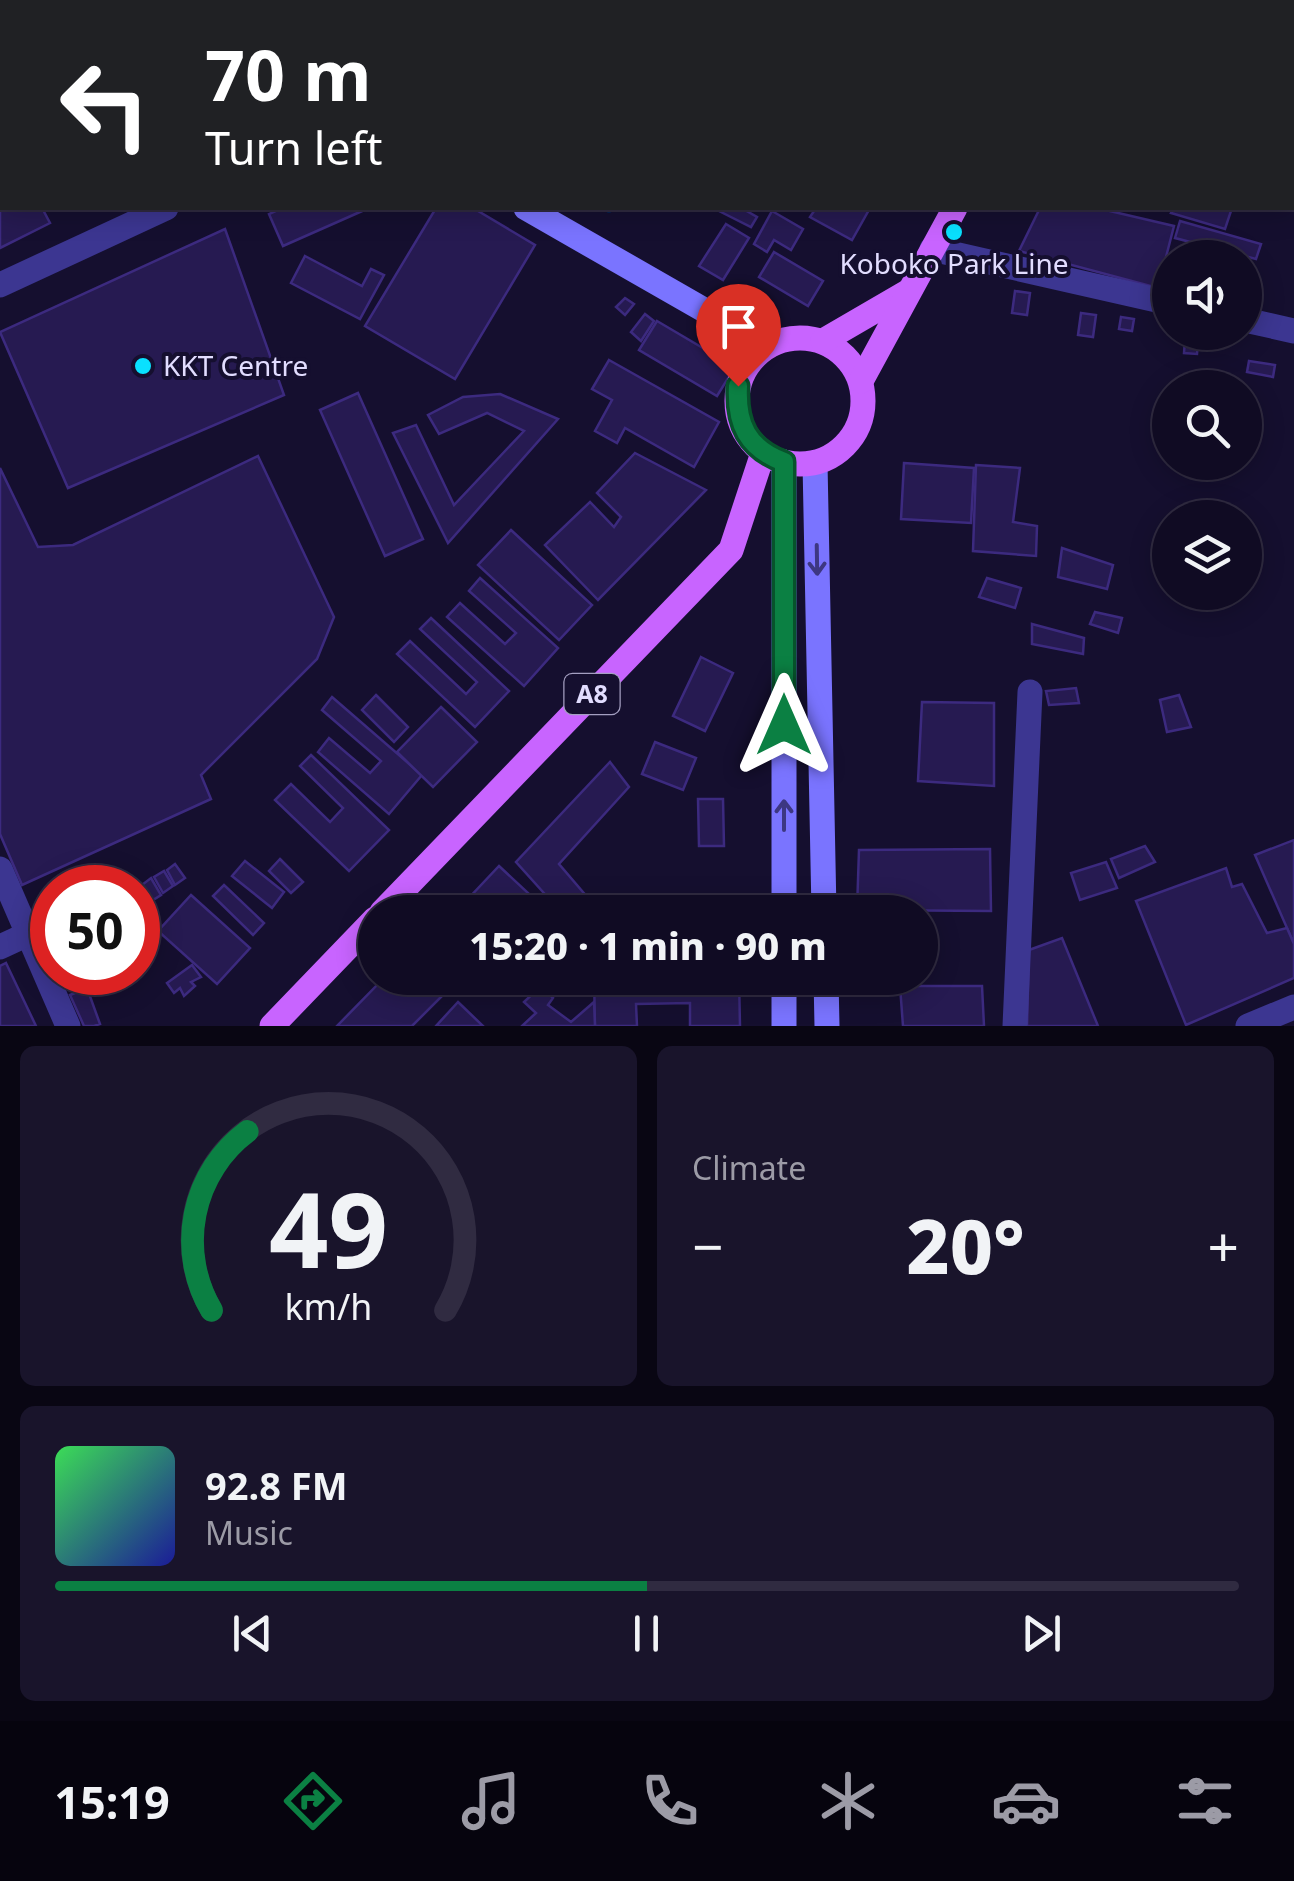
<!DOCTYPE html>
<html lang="en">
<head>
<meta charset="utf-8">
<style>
  body { margin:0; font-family:"Noto Sans",sans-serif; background:#19142b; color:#f1f3f6; height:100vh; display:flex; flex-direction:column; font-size:38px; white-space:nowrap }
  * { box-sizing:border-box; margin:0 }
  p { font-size:32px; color:#9c9ba6 }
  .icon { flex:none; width:55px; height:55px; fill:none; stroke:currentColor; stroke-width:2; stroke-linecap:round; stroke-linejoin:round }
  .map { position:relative; height:1026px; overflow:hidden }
  .sheet { display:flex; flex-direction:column; gap:20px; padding:20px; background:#090613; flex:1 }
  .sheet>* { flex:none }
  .top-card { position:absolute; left:0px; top:0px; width:1295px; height:210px; box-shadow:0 5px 25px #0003,0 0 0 2px #302b41; background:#202124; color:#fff; overflow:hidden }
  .fabs { position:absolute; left:1152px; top:240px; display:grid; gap:20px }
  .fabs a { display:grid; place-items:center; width:110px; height:110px; border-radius:50%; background:#100b23; box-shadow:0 5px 25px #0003,0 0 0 2px #302b41; font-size:50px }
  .speed { position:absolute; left:30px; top:865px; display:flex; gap:20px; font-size:50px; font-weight:700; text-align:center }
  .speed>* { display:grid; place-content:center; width:130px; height:130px; border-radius:50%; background:#100b23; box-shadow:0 5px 25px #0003,0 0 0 2px #302b41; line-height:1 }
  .speed .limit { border:15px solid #d22; background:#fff; color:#111 }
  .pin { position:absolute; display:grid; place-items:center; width:85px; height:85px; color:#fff; margin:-102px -42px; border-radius:50% 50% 50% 0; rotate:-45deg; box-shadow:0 0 10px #0007 }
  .pin .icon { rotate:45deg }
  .me { position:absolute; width:110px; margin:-55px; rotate:0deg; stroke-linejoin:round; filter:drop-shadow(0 0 8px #0008) }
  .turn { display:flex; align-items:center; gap:35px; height:210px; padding:0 40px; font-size:45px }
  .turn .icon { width:130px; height:130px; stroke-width:2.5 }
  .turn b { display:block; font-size:70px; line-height:85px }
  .big { font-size:75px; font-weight:800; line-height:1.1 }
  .sheet .widget { flex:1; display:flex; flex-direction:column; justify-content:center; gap:15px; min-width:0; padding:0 35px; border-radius:15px; background:#19142b }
  .sheet .dial { align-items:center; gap:0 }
  .dial svg { height:260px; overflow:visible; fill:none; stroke:#302b41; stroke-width:7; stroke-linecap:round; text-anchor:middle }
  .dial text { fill:#f1f3f6; stroke:none }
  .song { display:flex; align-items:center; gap:30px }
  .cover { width:120px; height:120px; border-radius:15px; background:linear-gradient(135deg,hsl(130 70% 55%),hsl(240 70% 35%)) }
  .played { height:10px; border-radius:5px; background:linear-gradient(90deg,#0b8043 50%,#302b41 50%) }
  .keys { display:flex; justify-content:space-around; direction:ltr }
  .heat { display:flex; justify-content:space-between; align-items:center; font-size:55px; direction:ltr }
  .sheet .tiles { flex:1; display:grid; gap:20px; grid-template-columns:1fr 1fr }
  .widget:last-child { grid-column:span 2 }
  .trip { position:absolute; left:358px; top:895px; width:580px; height:100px; border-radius:50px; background:#100b23; box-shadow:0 5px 25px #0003,0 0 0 2px #302b41; font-weight:800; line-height:100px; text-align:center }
  .dock { display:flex; height:160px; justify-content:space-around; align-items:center; background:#06040e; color:#9c9ba6 }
  .dock .icon { width:70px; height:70px }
  .dock .selected { color:#0b8043 }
  .dock b { font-size:45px; color:#f1f3f6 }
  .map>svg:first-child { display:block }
</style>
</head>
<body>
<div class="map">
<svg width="1294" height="1026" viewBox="0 0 1294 1026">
  <rect width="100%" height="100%" fill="#150f2f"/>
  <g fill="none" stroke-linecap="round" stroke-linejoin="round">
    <g stroke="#062051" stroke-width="8">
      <path d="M 673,2 L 673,0"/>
      <path d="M 609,209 L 610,208"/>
    </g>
  </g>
  <g fill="#261a51" stroke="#3c2a7f" stroke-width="2.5">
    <path d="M 94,0 L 129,0 L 134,2 L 93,2 Z"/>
    <path d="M 1224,0 L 1294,0 L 1294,53 L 1292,2 L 1224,2 Z"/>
    <path d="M 0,130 L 2,208 L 42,208 L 50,223 L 0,248 Z"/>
    <path d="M 282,208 L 369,208 L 283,246 L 269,214 Z"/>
    <path d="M 436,208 L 473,208 L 535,245 L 455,379 L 365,326 Z"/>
    <path d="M 713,208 L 746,208 L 745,210 L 757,217 L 751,227 Z"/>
    <path d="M 816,208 L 870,208 L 852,240 L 810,217 Z"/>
    <path d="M 1040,208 L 1097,208 L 1174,226 L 1158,288 L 1019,251 Z"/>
    <path d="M 1174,208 L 1232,208 L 1225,229 L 1171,213 Z"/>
    <path d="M 772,211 L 803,229 L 791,250 L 774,240 L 767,252 L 754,244 Z"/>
    <path d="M 1180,221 L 1261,244 L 1256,259 L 1175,238 Z"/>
    <path d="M 726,224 L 749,238 L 723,280 L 699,266 Z"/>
    <path d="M 225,229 L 284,395 L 68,488 L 0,332 Z"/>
    <path d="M 774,252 L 823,281 L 808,306 L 759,277 Z"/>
    <path d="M 305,256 L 362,286 L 371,269 L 384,275 L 360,319 L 291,283 Z"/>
    <path d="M 1015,291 L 1030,293 L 1027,315 L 1012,313 Z"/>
    <path d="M 625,298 L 634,304 L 625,315 L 616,307 Z"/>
    <path d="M 1081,313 L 1096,315 L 1093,337 L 1078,335 Z"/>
    <path d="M 645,314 L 654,321 L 641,341 L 631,332 Z"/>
    <path d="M 1121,317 L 1134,319 L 1132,331 L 1119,329 Z"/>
    <path d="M 657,321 L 735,367 L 717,396 L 639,350 Z"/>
    <path d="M 1185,340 L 1198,342 L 1197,354 L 1184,353 Z"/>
    <path d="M 609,360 L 719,422 L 694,467 L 625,428 L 617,443 L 595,431 L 612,400 L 592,389 Z"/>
    <path d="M 1249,361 L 1275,365 L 1273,377 L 1247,372 Z"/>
    <path d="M 358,393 L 423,539 L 385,556 L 320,410 Z"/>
    <path d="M 500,394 L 558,419 L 448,543 L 393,433 L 416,425 L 454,505 L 524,431 L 487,413 L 439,434 L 428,415 L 463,397 Z"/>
    <path d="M 635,453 L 706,490 L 598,600 L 545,545 L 590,502 L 614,527 L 621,517 L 597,493 Z"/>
    <path d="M 258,456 L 334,617 L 317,659 L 201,775 L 211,799 L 22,885 L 0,834 L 0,468 L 38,547 L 73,545 Z"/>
    <path d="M 904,463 L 974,468 L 971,523 L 901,519 Z"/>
    <path d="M 976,465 L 1020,468 L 1013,522 L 1037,526 L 1036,556 L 973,551 Z"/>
    <path d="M 511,530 L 592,605 L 559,640 L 478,565 Z"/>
    <path d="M 1062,548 L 1113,565 L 1107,589 L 1058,577 Z"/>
    <path d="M 480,578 L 558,648 L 524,686 L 447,617 L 460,603 L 505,644 L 516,633 L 469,591 Z"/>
    <path d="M 987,578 L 1021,588 L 1015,608 L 979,597 Z"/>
    <path d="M 1095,612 L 1122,618 L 1118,633 L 1090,624 Z"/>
    <path d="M 431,618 L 509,691 L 475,727 L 397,654 L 410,641 L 466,694 L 477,682 L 420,629 Z"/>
    <path d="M 1032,624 L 1084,638 L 1083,654 L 1032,644 Z"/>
    <path d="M 701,657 L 733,673 L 705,731 L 673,716 Z"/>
    <path d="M 1076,688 L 1079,703 L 1049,705 L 1046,691 Z"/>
    <path d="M 376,695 L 408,727 L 394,742 L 362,710 Z"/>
    <path d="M 1179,695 L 1191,727 L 1167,732 L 1160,700 Z"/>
    <path d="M 332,697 L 422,775 L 389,814 L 318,752 L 329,738 L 370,773 L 381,761 L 322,710 Z"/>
    <path d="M 922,702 L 994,703 L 994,786 L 918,781 Z"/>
    <path d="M 441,707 L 477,742 L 433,787 L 397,752 Z"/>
    <path d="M 655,742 L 696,758 L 683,790 L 642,774 Z"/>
    <path d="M 311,755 L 389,830 L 349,871 L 275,800 L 291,784 L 330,822 L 343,808 L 300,766 Z"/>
    <path d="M 610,762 L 629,787 L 559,864 L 600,912 L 561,912 L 516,862 Z"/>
    <path d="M 698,799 L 723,799 L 724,846 L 699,846 Z"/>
    <path d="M 1294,840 L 1294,944 L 1255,855 Z"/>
    <path d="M 1145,846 L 1155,862 L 1119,878 L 1111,859 Z"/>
    <path d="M 990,849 L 991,911 L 857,910 L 859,850 Z"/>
    <path d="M 280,859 L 303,882 L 291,893 L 269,871 Z"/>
    <path d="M 245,861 L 284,892 L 272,908 L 232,876 Z"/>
    <path d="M 1106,862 L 1117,888 L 1080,900 L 1071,873 Z"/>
    <path d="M 175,864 L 185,878 L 175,885 L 167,870 Z"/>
    <path d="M 499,866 L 543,907 L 537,912 L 480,912 L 467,900 Z"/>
    <path d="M 1226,868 L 1232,887 L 1242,884 L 1267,933 L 1287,928 L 1294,944 L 1294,978 L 1186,1025 L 1136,901 Z"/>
    <path d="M 164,871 L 173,886 L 163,893 L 154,877 Z"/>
    <path d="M 151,878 L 161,895 L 150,902 L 155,913 L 140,919 L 138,888 Z"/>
    <path d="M 224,885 L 264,923 L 253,935 L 213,896 Z"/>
    <path d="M 191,895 L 250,948 L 217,984 L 158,931 Z"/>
    <path d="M 684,900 L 721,901 L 720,912 L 684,912 Z"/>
    <path d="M 1062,938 L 1098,1026 L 1027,1026 L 1029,950 Z"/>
    <path d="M 6,963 L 36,1026 L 0,1026 L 0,966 Z"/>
    <path d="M 192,965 L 201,977 L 191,982 L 195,986 L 184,996 L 180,988 L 174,993 L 167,983 Z"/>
    <path d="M 71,972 L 83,972 L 88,985 L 77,989 Z"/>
    <path d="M 384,978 L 421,978 L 441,997 L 412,1026 L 337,1026 Z"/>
    <path d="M 594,978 L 739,978 L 740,1026 L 690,1026 L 690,1003 L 636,1004 L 637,1026 L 595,1026 Z"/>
    <path d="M 541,986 L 553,998 L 548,1005 L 571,1022 L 594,1002 L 595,1026 L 522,1026 L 536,1013 L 524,1002 Z"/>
    <path d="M 900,986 L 982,986 L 984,1026 L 903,1026 Z"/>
    <path d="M 87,988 L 100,1024 L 94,1026 L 84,1026 L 70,995 Z"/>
    <path d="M 458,1002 L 483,1026 L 436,1026 Z"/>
  </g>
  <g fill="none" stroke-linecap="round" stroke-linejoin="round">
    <g stroke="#3c3691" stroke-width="25">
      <path d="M 957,0 L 962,2"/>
      <path d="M 307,2 L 308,0"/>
      <path d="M 932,249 L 1170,303"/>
      <path d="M 0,285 L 166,208"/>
      <path d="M 1245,320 L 1294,331"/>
      <path d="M 0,869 L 68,1026"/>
      <path d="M 0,947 L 28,934"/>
      <path d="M 1015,1026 L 1030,692"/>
      <path d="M 1248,1026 L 1294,1007"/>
    </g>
    <g stroke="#7a74ff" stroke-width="25">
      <path d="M 173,0 L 177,2"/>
      <path d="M 526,208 L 767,346"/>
      <path d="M 815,463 L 824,912"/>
      <path d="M 784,912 L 784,462"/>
      <path d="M 826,978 L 827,1026"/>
      <path d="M 784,1026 L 784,978"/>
    </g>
    <g stroke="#c864ff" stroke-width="25">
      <path d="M 1069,2 L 1070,0"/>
      <circle cx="800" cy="401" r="63"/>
      <path d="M 823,341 L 909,291"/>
      <path d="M 861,381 L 955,208"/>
      <path d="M 382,912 L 731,550 L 763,453"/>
      <path d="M 272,1026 L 375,919"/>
    </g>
  </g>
  <defs><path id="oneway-shaft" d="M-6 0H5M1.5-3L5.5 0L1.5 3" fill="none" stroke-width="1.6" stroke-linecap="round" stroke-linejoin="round" transform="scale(2.5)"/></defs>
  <g stroke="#3d3782">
    <use href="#oneway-shaft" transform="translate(817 560) rotate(89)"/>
    <use href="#oneway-shaft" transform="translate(784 815) rotate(-90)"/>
  </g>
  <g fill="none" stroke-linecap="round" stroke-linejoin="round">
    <defs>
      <path id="route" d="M 738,386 C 736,424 747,448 784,462 L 784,725"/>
    </defs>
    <use href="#route" stroke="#07532c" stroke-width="25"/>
    <use href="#route" stroke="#0b8043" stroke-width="18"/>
  </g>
  <g fill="#09e1ff" stroke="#150f2f" stroke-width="4">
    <circle cx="954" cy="232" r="10"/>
    <circle cx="143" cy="366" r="10"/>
  </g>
  <g text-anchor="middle" stroke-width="8" stroke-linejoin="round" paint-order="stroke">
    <rect fill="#150f2f" stroke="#a49fc1" stroke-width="2.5" x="564.5" y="674" width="55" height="40" rx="8"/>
    <g font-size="25" font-weight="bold" fill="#e2ddff">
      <text x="592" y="703">A8</text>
    </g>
    <g font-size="28" fill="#e2ddff" stroke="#150f2f">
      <text x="954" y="274">Koboko Park Line</text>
      <text x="163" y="376" text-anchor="start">KKT Centre</text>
    </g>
  </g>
</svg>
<div class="fabs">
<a><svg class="icon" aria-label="sound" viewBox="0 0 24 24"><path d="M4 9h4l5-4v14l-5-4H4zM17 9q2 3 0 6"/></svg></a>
<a><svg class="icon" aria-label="search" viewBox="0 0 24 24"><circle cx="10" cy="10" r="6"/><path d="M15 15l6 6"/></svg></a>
<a><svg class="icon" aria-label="layers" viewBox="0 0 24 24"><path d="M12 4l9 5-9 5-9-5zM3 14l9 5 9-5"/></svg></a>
</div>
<div class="speed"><div class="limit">50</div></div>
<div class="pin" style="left:738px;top:386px;background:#d93025"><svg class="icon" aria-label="arrive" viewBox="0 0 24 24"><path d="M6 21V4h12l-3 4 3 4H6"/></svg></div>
<svg class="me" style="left:784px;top:725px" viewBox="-20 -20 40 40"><path d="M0-17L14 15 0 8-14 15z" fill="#0b8043" stroke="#fff" stroke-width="4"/></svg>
<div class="trip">15:20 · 1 min · 90 m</div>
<div class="top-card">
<div class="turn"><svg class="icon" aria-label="left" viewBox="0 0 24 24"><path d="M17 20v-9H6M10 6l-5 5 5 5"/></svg><div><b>70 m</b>Turn left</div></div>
</div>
</div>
<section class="sheet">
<div class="tiles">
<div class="widget dial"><svg viewBox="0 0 100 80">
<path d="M14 69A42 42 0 1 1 86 69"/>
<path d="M14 69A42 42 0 0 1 25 14" stroke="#0b8043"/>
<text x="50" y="56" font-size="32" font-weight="700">49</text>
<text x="50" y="72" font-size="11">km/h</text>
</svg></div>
<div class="widget"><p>Climate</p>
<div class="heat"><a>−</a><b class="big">20°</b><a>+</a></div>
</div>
<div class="widget">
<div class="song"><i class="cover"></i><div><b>92.8 FM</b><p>Music</p></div></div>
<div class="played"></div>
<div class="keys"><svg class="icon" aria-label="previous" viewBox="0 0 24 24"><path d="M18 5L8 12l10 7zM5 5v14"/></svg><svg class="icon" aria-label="pause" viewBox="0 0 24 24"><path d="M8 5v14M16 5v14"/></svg><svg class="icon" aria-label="next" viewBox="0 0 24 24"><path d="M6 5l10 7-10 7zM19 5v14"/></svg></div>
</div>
</div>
</section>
<nav class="dock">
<b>15:19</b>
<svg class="icon selected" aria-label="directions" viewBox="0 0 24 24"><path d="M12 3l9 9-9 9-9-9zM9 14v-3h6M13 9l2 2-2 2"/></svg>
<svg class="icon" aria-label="music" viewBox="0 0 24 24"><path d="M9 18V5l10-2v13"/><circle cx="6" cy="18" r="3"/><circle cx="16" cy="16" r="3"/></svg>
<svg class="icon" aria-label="phone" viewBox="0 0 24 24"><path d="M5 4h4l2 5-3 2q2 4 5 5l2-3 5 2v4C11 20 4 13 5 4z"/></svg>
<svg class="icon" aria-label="climate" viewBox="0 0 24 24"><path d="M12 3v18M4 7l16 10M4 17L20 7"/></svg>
<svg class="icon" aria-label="car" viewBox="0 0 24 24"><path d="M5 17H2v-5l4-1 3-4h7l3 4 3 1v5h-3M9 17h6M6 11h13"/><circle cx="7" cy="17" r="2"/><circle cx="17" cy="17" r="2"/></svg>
<svg class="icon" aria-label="filters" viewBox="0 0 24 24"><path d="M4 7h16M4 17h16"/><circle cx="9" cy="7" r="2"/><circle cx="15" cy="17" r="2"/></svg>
</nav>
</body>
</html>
